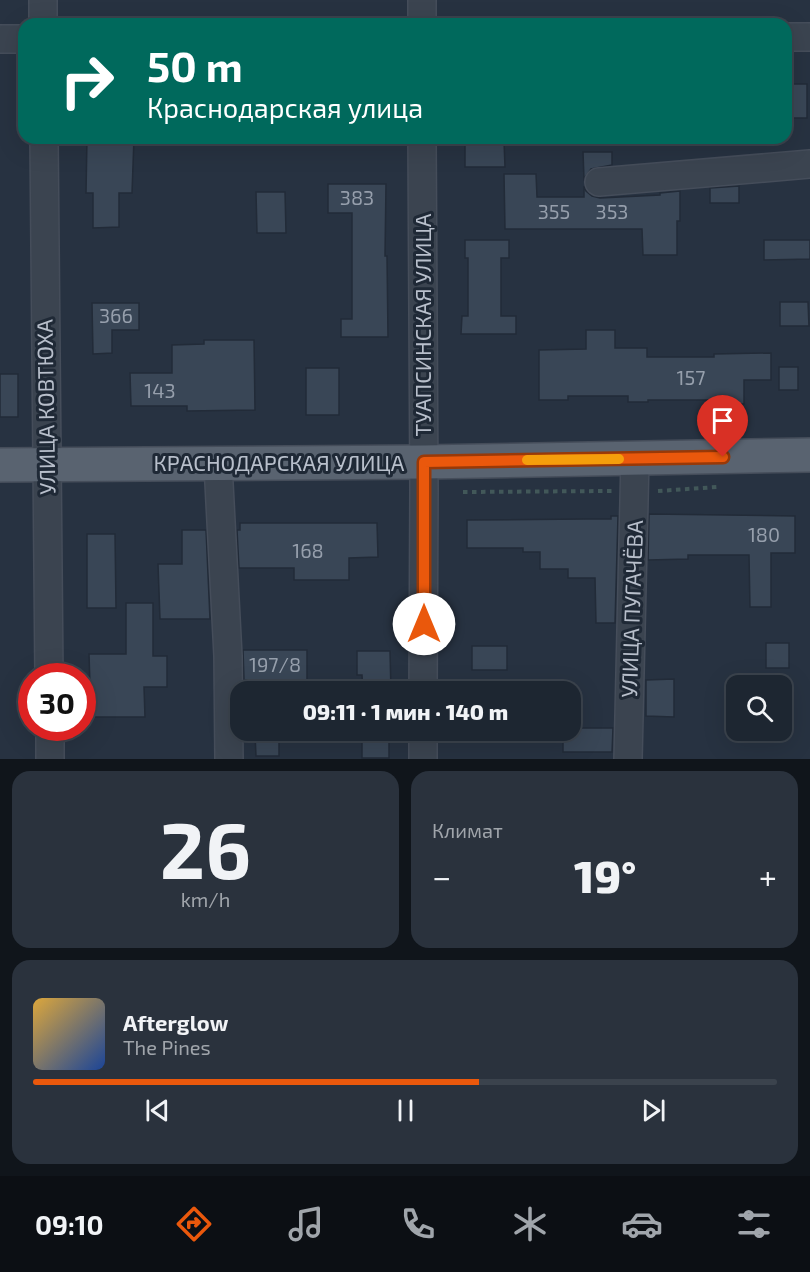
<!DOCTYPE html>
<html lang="ru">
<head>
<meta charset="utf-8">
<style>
  body { margin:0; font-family:"Exo 2",sans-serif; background:#2a323d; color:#f1f3f6; height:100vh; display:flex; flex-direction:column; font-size:22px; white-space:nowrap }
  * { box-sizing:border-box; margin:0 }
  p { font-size:20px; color:#a0a5ab }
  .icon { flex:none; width:33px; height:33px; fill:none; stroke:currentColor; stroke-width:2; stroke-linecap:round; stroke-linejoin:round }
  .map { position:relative; height:759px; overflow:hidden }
  .drawer { display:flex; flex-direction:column; gap:12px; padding:12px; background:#10151b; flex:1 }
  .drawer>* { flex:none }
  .guide { position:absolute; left:18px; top:18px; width:774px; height:126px; border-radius:18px; box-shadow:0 6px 24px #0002,0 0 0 2px #3b434d; background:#00695c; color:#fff; overflow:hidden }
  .tools { position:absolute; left:726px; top:675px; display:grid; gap:12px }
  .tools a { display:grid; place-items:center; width:66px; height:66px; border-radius:12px; background:#1d2631; box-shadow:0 6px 24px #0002,0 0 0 2px #3b434d; font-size:30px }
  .speed { position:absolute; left:18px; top:663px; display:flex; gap:12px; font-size:30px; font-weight:700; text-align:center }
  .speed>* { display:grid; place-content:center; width:78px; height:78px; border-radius:50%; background:#1d2631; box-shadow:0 6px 24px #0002,0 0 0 2px #3b434d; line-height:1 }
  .speed .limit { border:9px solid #d22; background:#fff; color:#111 }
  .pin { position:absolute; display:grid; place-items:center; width:51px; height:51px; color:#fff; margin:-62px -26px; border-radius:50% 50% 50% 0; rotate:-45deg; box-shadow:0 0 6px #0007 }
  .pin .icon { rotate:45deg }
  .me { position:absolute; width:66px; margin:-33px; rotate:0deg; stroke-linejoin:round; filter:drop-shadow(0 0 4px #0008) }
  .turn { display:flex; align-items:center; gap:21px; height:126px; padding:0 30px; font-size:27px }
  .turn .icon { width:78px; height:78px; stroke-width:2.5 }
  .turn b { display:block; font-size:42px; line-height:51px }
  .big { font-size:45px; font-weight:800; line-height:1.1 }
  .drawer .card { flex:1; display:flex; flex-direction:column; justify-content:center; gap:9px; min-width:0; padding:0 21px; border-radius:18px; background:#2a323d }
  .drawer .dial { align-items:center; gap:0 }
  .dial b { font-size:78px; line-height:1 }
  .song { display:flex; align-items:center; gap:18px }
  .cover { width:72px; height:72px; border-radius:9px; background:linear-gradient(135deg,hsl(40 70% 55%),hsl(220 70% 35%)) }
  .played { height:6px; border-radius:3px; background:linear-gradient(90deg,#ea580c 60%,#3b434d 60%) }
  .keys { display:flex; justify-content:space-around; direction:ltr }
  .heat { display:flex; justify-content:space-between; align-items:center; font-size:33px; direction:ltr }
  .drawer .tiles { flex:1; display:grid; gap:12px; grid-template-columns:1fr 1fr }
  .card:last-child { grid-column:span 2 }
  .trip { position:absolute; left:230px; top:681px; width:351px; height:60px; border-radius:18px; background:#1d2631; box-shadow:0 6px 24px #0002,0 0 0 2px #3b434d; font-weight:800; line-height:60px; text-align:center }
  .tabs { display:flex; height:96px; justify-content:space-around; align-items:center; background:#0c0f14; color:#a0a5ab }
  .tabs .icon { width:42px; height:42px }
  .tabs .active { color:#ea580c }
  .tabs b { font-size:27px; color:#f1f3f6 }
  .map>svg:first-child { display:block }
</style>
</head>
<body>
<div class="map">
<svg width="810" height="759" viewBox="0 0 810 759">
  <rect width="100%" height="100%" fill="#273241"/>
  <g fill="#394656" stroke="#222b38" stroke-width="1.5">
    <rect x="786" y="84" width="21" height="34"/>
    <path d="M 87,138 L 134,138 L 132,193 L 119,193 L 119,227 L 93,228 L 93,193 L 86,193 Z"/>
    <path d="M 465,141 L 504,141 L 505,167 L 465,167 Z"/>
    <path d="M 583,152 L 612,152 L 612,165 L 591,169 L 584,179 Z"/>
    <path d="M 504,174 L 536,174 L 537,197 L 584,197 L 584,186 L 586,191 L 592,196 L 600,198 L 660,195 L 660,193 L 680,191 L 680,221 L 677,221 L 677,255 L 643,255 L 642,229 L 505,229 Z"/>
    <path d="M 328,184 L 386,184 L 385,256 L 387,256 L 388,337 L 341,337 L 341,319 L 352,319 L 352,213 L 328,213 Z"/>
    <path d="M 739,186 L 739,203 L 710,203 L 710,188 Z"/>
    <path d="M 256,192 L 285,192 L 286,233 L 257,233 Z"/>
    <path d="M 465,240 L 509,240 L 509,258 L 501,258 L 501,316 L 516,316 L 516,334 L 461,334 L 462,316 L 468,316 L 468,258 L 465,258 Z"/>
    <path d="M 764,240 L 810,240 L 810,259 L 764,260 Z"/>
    <path d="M 780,302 L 808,302 L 809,326 L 780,326 Z"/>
    <path d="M 92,303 L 139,303 L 139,330 L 112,330 L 112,353 L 93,354 Z"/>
    <path d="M 586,330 L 615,330 L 615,348 L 647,348 L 647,357 L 714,357 L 714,354 L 771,353 L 771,380 L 744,380 L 744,404 L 716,404 L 716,400 L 648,400 L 648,402 L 628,402 L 628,396 L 568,396 L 568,400 L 539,400 L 539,350 L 586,349 Z"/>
    <path d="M 204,340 L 254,340 L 255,410 L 187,411 L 187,406 L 131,406 L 130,373 L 172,373 L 172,345 L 204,344 Z"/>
    <rect x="779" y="367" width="19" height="23"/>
    <rect x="306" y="368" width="33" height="47"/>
    <rect x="0" y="374" width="18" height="43"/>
    <path d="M 649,514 L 795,516 L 795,553 L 771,553 L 771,607 L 750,607 L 749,555 L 688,555 L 688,559 L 648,560 Z"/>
    <path d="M 611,516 L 618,516 L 615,623 L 596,623 L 595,578 L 568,578 L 568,569 L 540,569 L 540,552 L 523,552 L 523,548 L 467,548 L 467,520 L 585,519 L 611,519 Z"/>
    <path d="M 240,523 L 377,523 L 378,557 L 349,558 L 349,580 L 294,580 L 294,568 L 239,568 L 237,530 L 240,530 Z"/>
    <path d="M 182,530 L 206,530 L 210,619 L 160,619 L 158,564 L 182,564 Z"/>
    <path d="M 87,534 L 115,534 L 116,608 L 87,608 Z"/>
    <path d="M 126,603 L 153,603 L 153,656 L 167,656 L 167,687 L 144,687 L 145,717 L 91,717 L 89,654 L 126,654 Z"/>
    <rect x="766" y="643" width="23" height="25"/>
    <rect x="472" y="646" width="35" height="24"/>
    <path d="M 243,650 L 307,650 L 307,680 L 244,680 Z"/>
    <path d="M 357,651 L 390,651 L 391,692 L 363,692 L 362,675 L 357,675 Z"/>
    <path d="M 674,679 L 674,717 L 646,716 L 646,680 Z"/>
    <path d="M 570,728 L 613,728 L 612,752 L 563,752 L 563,730 L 570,730 Z"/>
    <path d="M 255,734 L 279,734 L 279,756 L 256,756 Z"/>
    <rect x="362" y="735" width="27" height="23"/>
  </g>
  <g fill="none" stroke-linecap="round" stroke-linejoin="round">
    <defs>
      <g id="minor">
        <path d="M 43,24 L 43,0"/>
        <path d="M 422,24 L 422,0"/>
        <path d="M 786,37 L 810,37"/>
        <path d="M 0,39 L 24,39"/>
        <path d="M 44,138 L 49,676"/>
        <path d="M 422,138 L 424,490 L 423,692"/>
        <path d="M 599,182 L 810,164"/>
        <path d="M 218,464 L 228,656 L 229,759"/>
        <path d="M 50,728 L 50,759"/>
        <path d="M 423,759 L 423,730"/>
        <path d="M 628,759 L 635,458"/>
      </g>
      <path id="major" d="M 0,465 L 424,462 L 810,455"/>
    </defs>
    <use href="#minor" stroke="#454d5a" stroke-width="30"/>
    <use href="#major" stroke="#454d5a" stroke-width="36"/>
    <g stroke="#425859" stroke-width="4" stroke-dasharray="4.5 4.5" stroke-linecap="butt">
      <path d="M 658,491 L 717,487"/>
      <path d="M 463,492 L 612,491"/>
    </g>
    <use href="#minor" stroke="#3b4450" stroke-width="27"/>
    <use href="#major" stroke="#596370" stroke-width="33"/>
  </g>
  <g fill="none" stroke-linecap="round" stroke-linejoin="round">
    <defs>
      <path id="route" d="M 424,624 L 424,462 L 723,457"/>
    </defs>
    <use href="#route" stroke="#983908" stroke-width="15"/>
    <use href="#route" stroke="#ea580c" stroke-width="10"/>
    <path stroke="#f59e0b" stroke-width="10" d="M 527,460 L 619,459"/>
  </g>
  <g text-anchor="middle" stroke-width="6" stroke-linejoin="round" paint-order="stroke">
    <g font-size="20" fill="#969fac">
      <text x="357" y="205">383</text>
      <text x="554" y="219">355</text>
      <text x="612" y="219">353</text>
      <text x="116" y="323">366</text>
      <text x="691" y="385">157</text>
      <text x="160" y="398">143</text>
      <text x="764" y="542">180</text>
      <text x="308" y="558">168</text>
      <text x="275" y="672">197/8</text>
    </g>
    <g font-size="22" fill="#b8bfcb" stroke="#1f2936">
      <text transform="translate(423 325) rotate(-90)" y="8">ТУАПСИНСКАЯ УЛИЦА</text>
      <text transform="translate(46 407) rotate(-91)" y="8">УЛИЦА КОВТЮХА</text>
      <text x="279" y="471">КРАСНОДАРСКАЯ УЛИЦА</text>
      <text transform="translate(632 609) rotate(-88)" y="8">УЛИЦА ПУГАЧЁВА</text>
    </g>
  </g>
</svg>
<div class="tools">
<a><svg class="icon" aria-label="search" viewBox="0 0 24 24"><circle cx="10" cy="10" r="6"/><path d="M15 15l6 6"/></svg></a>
</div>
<div class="speed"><div class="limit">30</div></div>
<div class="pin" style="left:723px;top:457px;background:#d93025"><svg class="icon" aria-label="arrive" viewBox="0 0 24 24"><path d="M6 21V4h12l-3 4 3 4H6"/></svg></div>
<svg class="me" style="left:424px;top:624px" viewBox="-20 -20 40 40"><circle r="19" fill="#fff"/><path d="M0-13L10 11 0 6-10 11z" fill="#ea580c"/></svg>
<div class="trip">09:11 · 1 мин · 140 m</div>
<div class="guide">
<div class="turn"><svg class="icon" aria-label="right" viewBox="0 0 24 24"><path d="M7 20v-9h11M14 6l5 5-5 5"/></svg><div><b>50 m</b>Краснодарская улица</div></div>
</div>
</div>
<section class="drawer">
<div class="tiles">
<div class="card dial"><b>26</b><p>km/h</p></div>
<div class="card"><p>Климат</p>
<div class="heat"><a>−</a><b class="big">19°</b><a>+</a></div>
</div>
<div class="card">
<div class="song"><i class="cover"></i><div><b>Afterglow</b><p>The Pines</p></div></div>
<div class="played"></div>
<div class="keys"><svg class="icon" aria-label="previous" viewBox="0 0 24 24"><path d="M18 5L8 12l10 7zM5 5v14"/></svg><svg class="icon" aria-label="pause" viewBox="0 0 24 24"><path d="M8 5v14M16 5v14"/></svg><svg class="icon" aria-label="next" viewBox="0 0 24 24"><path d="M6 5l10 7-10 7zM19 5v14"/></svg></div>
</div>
</div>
</section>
<nav class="tabs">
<b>09:10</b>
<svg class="icon active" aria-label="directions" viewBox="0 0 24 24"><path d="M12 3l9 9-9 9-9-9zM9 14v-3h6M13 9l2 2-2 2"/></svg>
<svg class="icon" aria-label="music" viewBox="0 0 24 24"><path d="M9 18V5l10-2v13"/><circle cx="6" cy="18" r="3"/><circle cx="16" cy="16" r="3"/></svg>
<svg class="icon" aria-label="phone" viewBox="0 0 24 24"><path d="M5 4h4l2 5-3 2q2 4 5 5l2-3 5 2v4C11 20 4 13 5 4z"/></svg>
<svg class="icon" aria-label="climate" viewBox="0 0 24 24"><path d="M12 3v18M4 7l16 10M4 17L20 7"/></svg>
<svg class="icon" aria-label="car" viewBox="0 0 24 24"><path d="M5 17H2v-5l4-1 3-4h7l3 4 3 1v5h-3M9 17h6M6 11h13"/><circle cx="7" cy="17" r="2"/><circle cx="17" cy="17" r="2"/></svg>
<svg class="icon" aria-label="filters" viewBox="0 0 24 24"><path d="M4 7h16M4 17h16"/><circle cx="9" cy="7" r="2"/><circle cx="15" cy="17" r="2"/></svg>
</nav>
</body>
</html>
